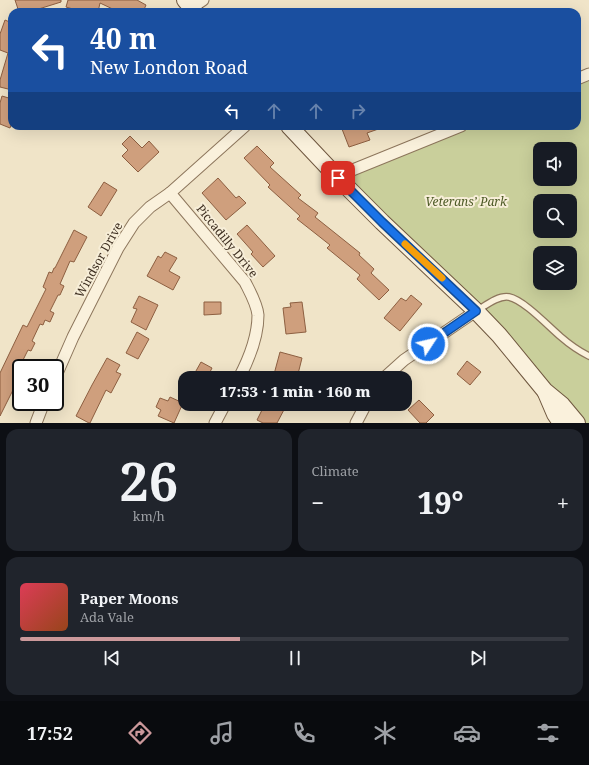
<!DOCTYPE html>
<html lang="en">
<head>
<meta charset="utf-8">
<style>
  body { margin:0; font-family:"Noto Serif",serif; background:#20242c; color:#f1f3f6; height:100vh; display:flex; flex-direction:column; font-size:15px; white-space:nowrap }
  * { box-sizing:border-box; margin:0 }
  p { font-size:13px; color:#9ea1a6 }
  .icon { flex:none; width:22px; height:22px; fill:none; stroke:currentColor; stroke-width:2; stroke-linecap:round; stroke-linejoin:round }
  .map { position:relative; height:423px; overflow:hidden }
  .panel { display:flex; flex-direction:column; gap:6px; padding:6px; background:#0d0f14; flex:1 }
  .panel>* { flex:none }
  .hud { position:absolute; left:8px; top:8px; width:573px; height:122px; border-radius:12px; box-shadow:0 4px 16px #0002; background:#1a4fa0; color:#fff; overflow:hidden }
  .fabs { position:absolute; left:533px; top:142px; display:grid; gap:8px }
  .fabs a { display:grid; place-items:center; width:44px; height:44px; border-radius:8px; background:#171b24; box-shadow:0 4px 16px #0002; font-size:20px }
  .speed { position:absolute; left:12px; top:359px; display:flex; gap:8px; font-size:20px; font-weight:700; text-align:center }
  .speed>* { display:grid; place-content:center; width:52px; height:52px; border-radius:50%; background:#171b24; box-shadow:0 4px 16px #0002; line-height:1 }
  .speed .limit { border:2px solid #111; border-radius:6px; background:#fff; color:#111 }
  .pin { position:absolute; display:grid; place-items:center; width:34px; height:34px; color:#fff; margin:-17px; border-radius:8px; box-shadow:0 2px 6px #0006 }
  .me { position:absolute; width:44px; margin:-22px; rotate:55deg; stroke-linejoin:round; filter:drop-shadow(0 0 3px #0008) }
  .turn { display:flex; align-items:center; gap:14px; height:84px; padding:0 16px; font-size:18px }
  .turn .icon { width:52px; height:52px; stroke-width:2.5 }
  .turn b { display:block; font-size:28px; line-height:34px }
  .lanes { display:flex; align-items:center; height:38px; padding:0 16px; background:#0003; justify-content:center; gap:20px; direction:ltr }
  .lanes .off { opacity:.35 }
  .big { font-size:30px; font-weight:800; line-height:1.1 }
  .panel .tile { flex:1; display:flex; flex-direction:column; justify-content:center; gap:6px; min-width:0; padding:0 14px; border-radius:12px; background:#20242c }
  .panel .dial { align-items:center; gap:0 }
  .dial b { font-size:52px; line-height:1 }
  .song { display:flex; align-items:center; gap:12px }
  .cover { width:48px; height:48px; border-radius:6px; background:linear-gradient(135deg,hsl(350 70% 55%),hsl(20 70% 35%)) }
  .played { height:4px; border-radius:2px; background:linear-gradient(90deg,#cc999b 40%,#363941 40%) }
  .keys { display:flex; justify-content:space-around; direction:ltr }
  .heat { display:flex; justify-content:space-between; align-items:center; font-size:22px; direction:ltr }
  .panel .tiles { flex:1; display:grid; gap:6px; grid-template-columns:1fr 1fr }
  .tile:last-child { grid-column:span 2 }
  .trip { position:absolute; left:178px; top:371px; width:234px; height:40px; border-radius:12px; background:#171b24; box-shadow:0 4px 16px #0002; font-weight:800; line-height:40px; text-align:center }
  .menu { display:flex; height:64px; justify-content:space-around; align-items:center; background:#090b0e; color:#9ea1a6 }
  .menu .icon { width:28px; height:28px }
  .menu .on { color:#cc999b }
  .menu b { font-size:18px; color:#f1f3f6 }
  .map>svg:first-child { display:block }
</style>
</head>
<body>
<div class="map">
<svg width="589" height="423" viewBox="0 0 589 423">
  <rect width="100%" height="100%" fill="#f0e4c8"/>
  <path fill="#c9cf9b" fill-rule="evenodd" d="M 589,74 L 589,423 L 577,423 L 338,178 L 461,126 L 577,126 L 577,79 ZM 540,149 L 570,149 L 570,179 L 540,179 ZM 540,201 L 570,201 L 570,231 L 540,231 ZM 540,253 L 570,253 L 570,283 L 540,283 Z"/>
  <g fill="#cf9f7d" stroke="#8d5f41">
    <path d="M 15,0 L 61,0 L 61,2 L 29,12 L 19,12 Z"/>
    <path d="M 68,0 L 137,0 L 146,5 L 143,12 L 119,12 L 100,3 L 98,12 L 83,12 L 66,7 Z"/>
    <path d="M 5,20 L 12,23 L 12,90 L 0,87 L 0,80 L 8,53 L 0,50 L 0,34 Z"/>
    <path d="M 2,96 L 12,99 L 12,122 L 10,128 L 0,124 L 0,103 Z"/>
    <path d="M 350,126 L 384,126 L 384,127 L 367,133 L 370,140 L 349,147 L 342,129 Z"/>
    <path d="M 130,136 L 142,148 L 149,141 L 159,152 L 138,172 L 122,156 L 128,150 L 122,144 Z"/>
    <path d="M 257,146 L 274,163 L 270,167 L 301,195 L 298,198 L 318,213 L 315,217 L 360,253 L 359,255 L 374,269 L 371,273 L 389,290 L 379,300 L 357,279 L 360,275 L 327,248 L 330,245 L 297,219 L 300,216 L 268,187 L 270,185 L 244,158 Z"/>
    <path d="M 218,178 L 236,198 L 239,196 L 246,203 L 226,220 L 202,193 Z"/>
    <path d="M 104,182 L 117,190 L 101,216 L 88,207 Z"/>
    <path d="M 247,225 L 275,256 L 263,267 L 251,254 L 253,252 L 237,234 Z"/>
    <path d="M 74,230 L 87,237 L 74,262 L 70,261 L 60,284 L 64,286 L 60,295 L 58,295 L 50,311 L 54,313 L 50,322 L 45,320 L 43,325 L 40,324 L 32,341 L 35,343 L 31,351 L 28,350 L 16,374 L 20,376 L 0,416 L 0,373 L 23,325 L 27,327 L 46,289 L 43,287 L 49,272 L 52,273 L 54,268 L 55,268 Z"/>
    <path d="M 165,252 L 177,258 L 169,271 L 180,277 L 173,290 L 147,276 L 158,256 L 161,258 Z"/>
    <path d="M 411,295 L 422,304 L 400,331 L 384,318 L 401,298 L 406,301 Z"/>
    <path d="M 139,296 L 158,305 L 146,330 L 131,322 L 137,309 L 133,308 Z"/>
    <path d="M 204,302 L 221,302 L 221,314 L 204,315 Z"/>
    <path d="M 302,302 L 306,332 L 286,334 L 283,308 L 291,307 L 290,303 Z"/>
    <path d="M 137,332 L 149,339 L 138,359 L 126,353 Z"/>
    <path d="M 280,352 L 302,358 L 297,378 L 273,378 Z"/>
    <path d="M 107,358 L 120,365 L 116,372 L 121,374 L 111,393 L 106,390 L 90,423 L 89,423 L 76,416 L 92,385 Z"/>
    <path d="M 467,361 L 481,372 L 470,385 L 457,374 Z"/>
    <path d="M 201,362 L 212,368 L 207,378 L 192,378 Z"/>
    <path d="M 170,397 L 183,403 L 174,423 L 158,416 L 161,410 L 156,407 L 160,398 L 168,401 Z"/>
    <path d="M 419,400 L 434,415 L 426,423 L 420,423 L 408,410 Z"/>
    <path d="M 265,404 L 287,404 L 277,423 L 263,423 L 257,420 Z"/>
  </g>
  <g fill="none" stroke-linecap="round" stroke-linejoin="round">
    <defs>
      <path id="lane" d="M 478,310 C 486,305 499,295 509,297 C 524,300 549,327 561,337 C 569,344 579,351 589,356"/>
      <g id="street">
        <path d="M 191,8 L 203,0"/>
        <path d="M 577,79 L 589,74"/>
        <path d="M 338,178 L 350,171 L 461,126"/>
        <path d="M 170,193 L 245,282 C 250,292 257,304 258,315 C 258,337 249,359 239,378"/>
        <path d="M 55,378 L 73,337 L 118,248 L 134,223 L 150,207 L 170,193 L 245,126"/>
        <path d="M 384,378 L 404,360 L 476,311"/>
        <path d="M 36,423 L 44,402"/>
        <path d="M 215,423 L 225,404"/>
        <path d="M 356,423 L 366,404"/>
      </g>
      <g id="secondary">
        <path d="M 185,0 L 195,12"/>
        <path d="M 289,126 L 338,178 L 382,222 L 476,311 L 499,335 L 545,391 L 562,405 L 577,423"/>
        <path d="M 546,393 L 555,414 L 561,423"/>
      </g>
    </defs>
    <use href="#lane" stroke="#8d765c" stroke-width="8"/>
    <use href="#street" stroke="#8d765c" stroke-width="13"/>
    <use href="#secondary" stroke="#6f573f" stroke-width="18"/>
    <use href="#lane" stroke="#faf1dc" stroke-width="5.5"/>
    <use href="#street" stroke="#faf1dc" stroke-width="11"/>
    <use href="#secondary" stroke="#faf1dc" stroke-width="16"/>
  </g>
  <g fill="none" stroke-linecap="round" stroke-linejoin="round">
    <defs>
      <path id="route" d="M 338,178 L 382,222 L 476,311 L 428,344"/>
    </defs>
    <use href="#route" stroke="#114b97" stroke-width="10"/>
    <use href="#route" stroke="#1a73e8" stroke-width="7"/>
    <path stroke="#f59e0b" stroke-width="7" d="M 405,244 L 442,278"/>
  </g>
  <g text-anchor="middle" stroke-width="4" stroke-linejoin="round" paint-order="stroke">
    <g font-size="12" font-style="italic" fill="#4d5a26" stroke="#f7eed8">
      <text x="466" y="206">Veterans’ Park</text>
    </g>
    <g font-size="12" fill="#3d2e20" stroke="#f7eed8">
      <text transform="translate(227 241) rotate(51)" y="4">Piccadilly Drive</text>
      <text transform="translate(99 260) rotate(-61)" y="4">Windsor Drive</text>
    </g>
  </g>
</svg>
<div class="fabs">
<a><svg class="icon" aria-label="sound" viewBox="0 0 24 24"><path d="M4 9h4l5-4v14l-5-4H4zM17 9q2 3 0 6"/></svg></a>
<a><svg class="icon" aria-label="search" viewBox="0 0 24 24"><circle cx="10" cy="10" r="6"/><path d="M15 15l6 6"/></svg></a>
<a><svg class="icon" aria-label="layers" viewBox="0 0 24 24"><path d="M12 4l9 5-9 5-9-5zM3 14l9 5 9-5"/></svg></a>
</div>
<div class="speed"><div class="limit">30</div></div>
<div class="pin" style="left:338px;top:178px;background:#d93025"><svg class="icon" aria-label="arrive" viewBox="0 0 24 24"><path d="M6 21V4h12l-3 4 3 4H6"/></svg></div>
<svg class="me" style="left:428px;top:344px" viewBox="-20 -20 40 40"><circle r="17" fill="#1a73e8" stroke="#fff" stroke-width="3"/><path d="M0-11L8 9 0 5-8 9z" fill="#fff"/></svg>
<div class="trip">17:53 · 1 min · 160 m</div>
<div class="hud">
<div class="turn"><svg class="icon" aria-label="left" viewBox="0 0 24 24"><path d="M17 20v-9H6M10 6l-5 5 5 5"/></svg><div><b>40 m</b>New London Road</div></div>
<div class="lanes"><svg class="icon" aria-label="left" viewBox="0 0 24 24"><path d="M17 20v-9H6M10 6l-5 5 5 5"/></svg><svg class="icon off" aria-label="ahead" viewBox="0 0 24 24"><path d="M12 20V5M6 11l6-6 6 6"/></svg><svg class="icon off" aria-label="ahead" viewBox="0 0 24 24"><path d="M12 20V5M6 11l6-6 6 6"/></svg><svg class="icon off" aria-label="right" viewBox="0 0 24 24"><path d="M7 20v-9h11M14 6l5 5-5 5"/></svg></div>
</div>
</div>
<section class="panel">
<div class="tiles">
<div class="tile dial"><b>26</b><p>km/h</p></div>
<div class="tile"><p>Climate</p>
<div class="heat"><a>−</a><b class="big">19°</b><a>+</a></div>
</div>
<div class="tile">
<div class="song"><i class="cover"></i><div><b>Paper Moons</b><p>Ada Vale</p></div></div>
<div class="played"></div>
<div class="keys"><svg class="icon" aria-label="previous" viewBox="0 0 24 24"><path d="M18 5L8 12l10 7zM5 5v14"/></svg><svg class="icon" aria-label="pause" viewBox="0 0 24 24"><path d="M8 5v14M16 5v14"/></svg><svg class="icon" aria-label="next" viewBox="0 0 24 24"><path d="M6 5l10 7-10 7zM19 5v14"/></svg></div>
</div>
</div>
</section>
<nav class="menu">
<b>17:52</b>
<svg class="icon on" aria-label="directions" viewBox="0 0 24 24"><path d="M12 3l9 9-9 9-9-9zM9 14v-3h6M13 9l2 2-2 2"/></svg>
<svg class="icon" aria-label="music" viewBox="0 0 24 24"><path d="M9 18V5l10-2v13"/><circle cx="6" cy="18" r="3"/><circle cx="16" cy="16" r="3"/></svg>
<svg class="icon" aria-label="phone" viewBox="0 0 24 24"><path d="M5 4h4l2 5-3 2q2 4 5 5l2-3 5 2v4C11 20 4 13 5 4z"/></svg>
<svg class="icon" aria-label="climate" viewBox="0 0 24 24"><path d="M12 3v18M4 7l16 10M4 17L20 7"/></svg>
<svg class="icon" aria-label="car" viewBox="0 0 24 24"><path d="M5 17H2v-5l4-1 3-4h7l3 4 3 1v5h-3M9 17h6M6 11h13"/><circle cx="7" cy="17" r="2"/><circle cx="17" cy="17" r="2"/></svg>
<svg class="icon" aria-label="filters" viewBox="0 0 24 24"><path d="M4 7h16M4 17h16"/><circle cx="9" cy="7" r="2"/><circle cx="15" cy="17" r="2"/></svg>
</nav>
</body>
</html>
